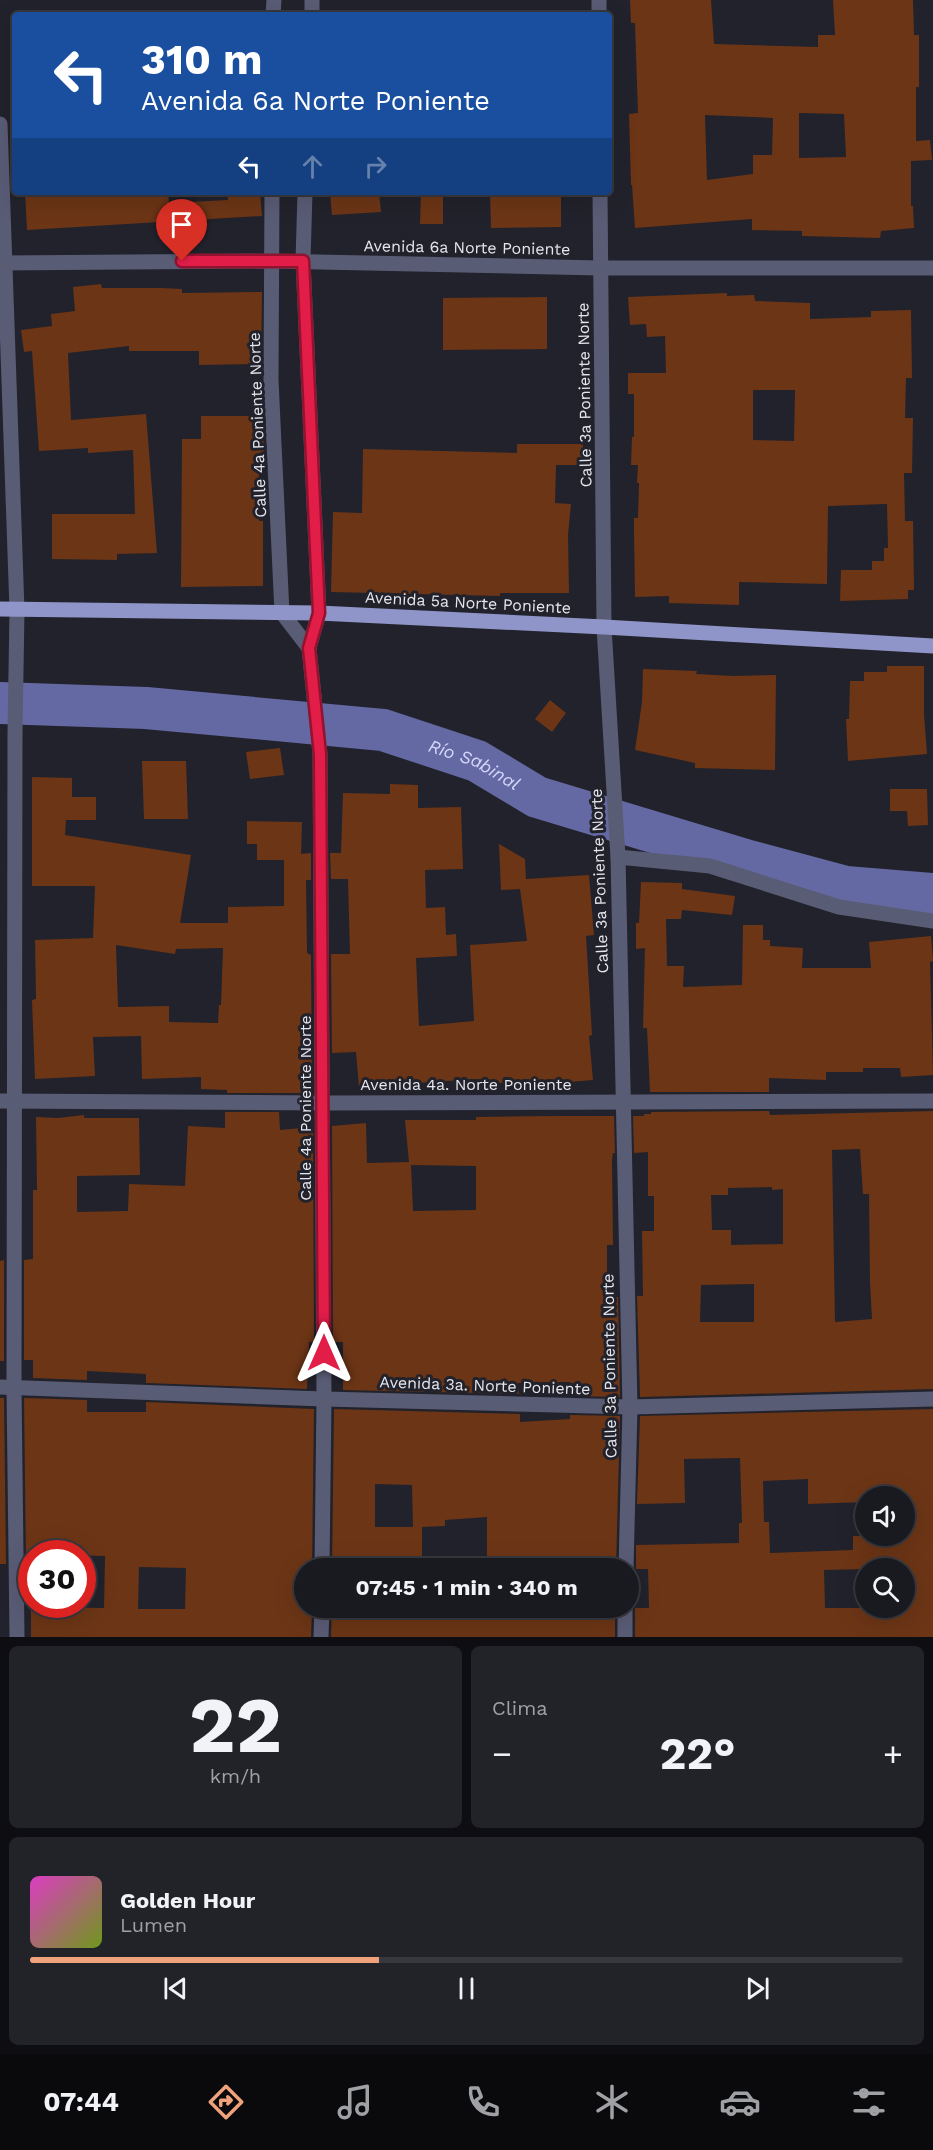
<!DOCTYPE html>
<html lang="es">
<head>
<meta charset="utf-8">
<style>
  body { margin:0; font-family:"Work Sans",sans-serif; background:#222329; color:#f1f3f6; height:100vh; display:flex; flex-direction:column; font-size:22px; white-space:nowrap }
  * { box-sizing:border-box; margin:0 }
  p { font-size:20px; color:#9fa1a5 }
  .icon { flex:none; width:33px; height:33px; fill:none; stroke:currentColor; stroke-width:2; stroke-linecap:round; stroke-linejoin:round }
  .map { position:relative; height:1637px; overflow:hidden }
  .drawer { display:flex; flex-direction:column; gap:9px; padding:9px; background:#0e0e12; flex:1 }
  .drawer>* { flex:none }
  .guide { position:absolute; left:12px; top:12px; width:600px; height:183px; border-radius:6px; box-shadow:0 6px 24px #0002,0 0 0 2px #37383e; background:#1a4fa0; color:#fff; overflow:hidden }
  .fabs { position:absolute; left:855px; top:1486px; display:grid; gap:12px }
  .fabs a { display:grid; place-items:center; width:60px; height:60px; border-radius:50%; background:#191a20; box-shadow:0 6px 24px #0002,0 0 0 2px #37383e; font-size:30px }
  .speed { position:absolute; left:18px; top:1540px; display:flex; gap:12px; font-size:30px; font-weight:700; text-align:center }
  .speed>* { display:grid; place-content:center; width:78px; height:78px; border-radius:50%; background:#191a20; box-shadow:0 6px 24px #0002,0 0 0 2px #37383e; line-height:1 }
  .speed .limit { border:9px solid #d22; background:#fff; color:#111 }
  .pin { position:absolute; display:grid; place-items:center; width:51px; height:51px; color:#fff; margin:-62px -26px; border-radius:50% 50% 50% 0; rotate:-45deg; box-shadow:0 0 6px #0007 }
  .pin .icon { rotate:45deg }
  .me { position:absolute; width:66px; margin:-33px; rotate:0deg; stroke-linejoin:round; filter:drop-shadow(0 0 4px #0008) }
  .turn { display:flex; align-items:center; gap:21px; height:126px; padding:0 30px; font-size:27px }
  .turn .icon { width:78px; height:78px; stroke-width:2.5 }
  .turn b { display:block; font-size:42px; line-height:51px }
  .lanes { display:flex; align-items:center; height:57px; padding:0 30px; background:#0003; justify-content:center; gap:30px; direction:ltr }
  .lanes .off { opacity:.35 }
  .big { font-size:45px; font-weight:700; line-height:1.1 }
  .drawer .card { flex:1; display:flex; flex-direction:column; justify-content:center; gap:9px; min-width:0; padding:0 21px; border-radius:9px; background:#222329 }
  .drawer .dial { align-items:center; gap:0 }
  .dial b { font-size:78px; line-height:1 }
  .song { display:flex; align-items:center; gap:18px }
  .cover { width:72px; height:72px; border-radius:9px; background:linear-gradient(135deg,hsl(310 70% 55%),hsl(80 70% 35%)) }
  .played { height:6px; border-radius:3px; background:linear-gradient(90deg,#f0a27a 40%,#37383e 40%) }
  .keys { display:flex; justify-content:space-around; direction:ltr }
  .heat { display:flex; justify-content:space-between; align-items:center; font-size:33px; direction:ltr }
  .drawer .tiles { flex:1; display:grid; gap:9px; grid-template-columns:1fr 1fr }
  .card:last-child { grid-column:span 2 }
  .trip { position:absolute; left:294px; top:1558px; width:345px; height:60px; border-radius:30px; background:#191a20; box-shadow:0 6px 24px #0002,0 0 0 2px #37383e; font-weight:700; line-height:60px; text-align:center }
  .tab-bar { display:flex; height:96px; justify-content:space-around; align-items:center; background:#0a0a0d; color:#9fa1a5 }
  .tab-bar .icon { width:42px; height:42px }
  .tab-bar .selected { color:#f0a27a }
  .tab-bar b { font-size:27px; color:#f1f3f6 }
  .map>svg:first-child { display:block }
</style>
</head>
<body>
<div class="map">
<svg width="933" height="1637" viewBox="0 0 933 1637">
  <rect width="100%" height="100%" fill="#21222b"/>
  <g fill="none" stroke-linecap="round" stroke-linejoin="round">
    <path stroke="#6569a3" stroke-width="42" id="s1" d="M 0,703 L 146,708 L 383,730 L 477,761 L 537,797 L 749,861 L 846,887 L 933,894"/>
  </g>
  <g fill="#6c3516" fill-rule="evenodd">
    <path d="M 630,0 L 711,0 L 714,44 L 818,47 L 818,35 L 835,35 L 833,0 L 913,0 L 914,35 L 919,35 L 919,87 L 916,87 L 916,141 L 930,140 L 932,160 L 911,161 L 911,206 L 913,206 L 914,228 L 881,231 L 880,238 L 802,236 L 802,231 L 752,230 L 752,219 L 635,228 L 632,185 L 631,185 L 629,114 L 638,113 L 635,23 L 631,23 ZM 799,113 L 844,114 L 846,157 L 799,158 ZM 705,115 L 773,118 L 772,155 L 753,155 L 753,174 L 707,180 Z"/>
    <path d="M 25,192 L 168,192 L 169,203 L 228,200 L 227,192 L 260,192 L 262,216 L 27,230 Z"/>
    <path d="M 330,192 L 379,192 L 381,212 L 332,215 Z"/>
    <path d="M 421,192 L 443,192 L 443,224 L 420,224 Z"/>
    <path d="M 490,192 L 561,192 L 561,227 L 491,228 Z"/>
    <path d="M 101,284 L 102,288 L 161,288 L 182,289 L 182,293 L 262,292 L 261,364 L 199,365 L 199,351 L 129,351 L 129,346 L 68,353 L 71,420 L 146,414 L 157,553 L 117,554 L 117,560 L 52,559 L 52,514 L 135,514 L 133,450 L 88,453 L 88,448 L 39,451 L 32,351 L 24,352 L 21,330 L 52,326 L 51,314 L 75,311 L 73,287 Z"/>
    <path d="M 727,293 L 727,296 L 754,295 L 755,301 L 810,303 L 810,319 L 871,317 L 871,311 L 911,310 L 912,378 L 906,378 L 905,418 L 913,418 L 912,473 L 904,473 L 905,521 L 913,521 L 914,590 L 908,590 L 908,599 L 840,601 L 841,570 L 872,570 L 872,561 L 884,561 L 884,548 L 888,548 L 887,504 L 828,506 L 827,584 L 739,582 L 739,605 L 669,603 L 669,596 L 635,597 L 634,531 L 634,518 L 638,518 L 639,483 L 637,483 L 638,465 L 631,465 L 632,437 L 634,437 L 634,394 L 628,394 L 628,373 L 666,373 L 665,336 L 647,337 L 646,324 L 630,325 L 628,297 ZM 753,390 L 795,390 L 794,441 L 753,440 Z"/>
    <path d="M 547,297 L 547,349 L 443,350 L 443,298 Z"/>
    <path d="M 201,416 L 263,416 L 264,467 L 259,467 L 259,521 L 263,521 L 263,586 L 181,587 L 182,439 L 201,439 Z"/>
    <path d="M 517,444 L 583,444 L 583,465 L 556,465 L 555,503 L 571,504 L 568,535 L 569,593 L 500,593 L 500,596 L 331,592 L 333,512 L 362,513 L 363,449 L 517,453 Z"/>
    <path d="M 887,666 L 924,666 L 924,715 L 927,754 L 848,761 L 846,719 L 849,719 L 850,681 L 864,681 L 864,672 L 887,672 Z"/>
    <path d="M 643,669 L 697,671 L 696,674 L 733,676 L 776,675 L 775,770 L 695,768 L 695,763 L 635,750 L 642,702 Z"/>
    <path d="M 550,700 L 566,713 L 552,732 L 535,719 Z"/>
    <path d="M 280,748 L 284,775 L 250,779 L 246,752 Z"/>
    <path d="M 142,761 L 186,761 L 188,819 L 144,819 Z"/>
    <path d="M 32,777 L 72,778 L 72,797 L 96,797 L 96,820 L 66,820 L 65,835 L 191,855 L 180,923 L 228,923 L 228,907 L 284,906 L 284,860 L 257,860 L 257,844 L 247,844 L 247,821 L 302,822 L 301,854 L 311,853 L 311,880 L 306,880 L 307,953 L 311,955 L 312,1093 L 227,1093 L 227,1090 L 201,1089 L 201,1077 L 142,1079 L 141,1036 L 93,1037 L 95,1076 L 35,1079 L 32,1000 L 36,999 L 35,940 L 93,938 L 95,886 L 32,886 ZM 116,945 L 175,954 L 176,949 L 223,948 L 221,1005 L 219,1005 L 218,1023 L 169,1022 L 169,1006 L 118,1007 Z"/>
    <path d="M 390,784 L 418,785 L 418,808 L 461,807 L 463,869 L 425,870 L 426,908 L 445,907 L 446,935 L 456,934 L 457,956 L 416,958 L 419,1026 L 474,1021 L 470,945 L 527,941 L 520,889 L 501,890 L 499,844 L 525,859 L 526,879 L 589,875 L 594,935 L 586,936 L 592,1035 L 589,1036 L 593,1080 L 557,1083 L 477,1083 L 477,1079 L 359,1087 L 356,1052 L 332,1053 L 331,954 L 350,954 L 348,879 L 331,879 L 330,853 L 341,853 L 343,793 L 390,794 Z"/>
    <path d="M 890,789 L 927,789 L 928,825 L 908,826 L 907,811 L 890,811 Z"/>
    <path d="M 641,882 L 682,883 L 682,889 L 735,896 L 732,915 L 682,910 L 681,919 L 666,919 L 667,966 L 684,966 L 683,987 L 742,985 L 743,925 L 763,925 L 763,940 L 770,940 L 770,946 L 803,948 L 802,968 L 871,968 L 869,942 L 931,936 L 933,961 L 930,962 L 933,1075 L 901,1077 L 900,1068 L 863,1068 L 863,1072 L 826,1072 L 826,1080 L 769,1078 L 769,1092 L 650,1092 L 647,1028 L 643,1028 L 645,948 L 636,949 L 636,923 L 639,923 Z"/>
    <path d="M 769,1111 L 770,1115 L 933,1111 L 933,1389 L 640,1397 L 637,1296 L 643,1296 L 642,1231 L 654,1231 L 654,1196 L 648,1196 L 648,1152 L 634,1153 L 633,1116 L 644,1116 L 644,1114 L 651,1114 L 651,1112 ZM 860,1149 L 863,1194 L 869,1194 L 870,1282 L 872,1319 L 835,1322 L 832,1150 ZM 772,1187 L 772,1190 L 783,1189 L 783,1244 L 731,1245 L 731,1230 L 712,1230 L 711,1195 L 728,1195 L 728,1188 ZM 754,1284 L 754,1322 L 700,1322 L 701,1285 Z"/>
    <path d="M 225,1112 L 279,1112 L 280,1130 L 313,1127 L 314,1342 L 309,1342 L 307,1389 L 146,1383 L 146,1374 L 87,1371 L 87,1380 L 33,1378 L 33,1360 L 24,1360 L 24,1260 L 33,1259 L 33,1190 L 37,1190 L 36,1117 L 58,1118 L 84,1115 L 84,1118 L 139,1118 L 140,1175 L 77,1176 L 77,1212 L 128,1211 L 129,1184 L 185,1186 L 188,1126 L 225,1128 Z"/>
    <path d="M 559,1116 L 614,1116 L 615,1153 L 613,1153 L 612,1160 L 613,1245 L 607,1245 L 607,1297 L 618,1297 L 620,1397 L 570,1396 L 570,1382 L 518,1383 L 519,1394 L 343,1390 L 343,1342 L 333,1342 L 332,1126 L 366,1123 L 367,1163 L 409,1162 L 405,1120 L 476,1120 L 476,1117 ZM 411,1165 L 476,1166 L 476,1210 L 413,1211 Z"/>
    <path d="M 4,1260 L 4,1361 L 0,1361 L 0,1261 Z"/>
    <path d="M 0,1398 L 4,1398 L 6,1564 L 0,1564 Z"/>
    <path d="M 24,1398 L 87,1400 L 87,1412 L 146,1412 L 146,1402 L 314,1409 L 312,1569 L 304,1569 L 304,1608 L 312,1608 L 311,1637 L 31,1637 L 31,1607 L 104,1608 L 105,1556 L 32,1554 L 32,1564 L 26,1564 ZM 139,1567 L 186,1568 L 185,1609 L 138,1609 Z"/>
    <path d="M 334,1409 L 520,1414 L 520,1422 L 570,1419 L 570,1415 L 620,1416 L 616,1569 L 487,1569 L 487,1517 L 445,1520 L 445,1526 L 422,1527 L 422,1569 L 332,1569 ZM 375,1484 L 412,1485 L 413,1527 L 375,1527 Z"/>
    <path d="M 933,1409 L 933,1637 L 635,1637 L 635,1608 L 649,1608 L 648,1569 L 636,1569 L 636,1545 L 739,1543 L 739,1523 L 742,1523 L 740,1458 L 684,1459 L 685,1503 L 637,1504 L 640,1416 ZM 808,1479 L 808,1504 L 866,1502 L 866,1497 L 904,1497 L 904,1536 L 853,1536 L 853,1550 L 770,1553 L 769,1522 L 764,1522 L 763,1481 ZM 866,1569 L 904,1569 L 904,1608 L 825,1608 L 824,1570 Z"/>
    <path d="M 332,1608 L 615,1608 L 615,1637 L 331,1637 Z"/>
  </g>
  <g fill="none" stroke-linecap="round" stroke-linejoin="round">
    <g stroke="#595c75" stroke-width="15">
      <path d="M 599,0 L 599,15"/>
      <path d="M 273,15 L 274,0"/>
      <path d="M 312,15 L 312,0"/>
      <path d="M 0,124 L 17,610 L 15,734 L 14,1388 L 17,1637"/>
      <path d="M 272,192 L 271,380 L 282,613 L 309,648"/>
      <path d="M 305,192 L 303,261 L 319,613 L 309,648 L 320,754 L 324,1399 L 322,1569"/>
      <path d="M 600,192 L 604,627 L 618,857 L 630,1407 L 626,1569"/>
      <path d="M 0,263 L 271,261 L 600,268 L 933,268"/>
      <path d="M 618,857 L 710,866 L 839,907 L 933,921"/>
      <path d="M 0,1101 L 323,1103 L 933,1101"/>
      <path d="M 0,1387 L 324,1399 L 630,1407 L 933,1399"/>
      <path d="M 321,1637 L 322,1608"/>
      <path d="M 625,1637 L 625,1608"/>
    </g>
    <path stroke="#8f95c8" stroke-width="15" d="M 0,609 L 319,613 L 604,627 L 933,646"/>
  </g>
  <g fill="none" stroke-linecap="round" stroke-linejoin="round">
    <defs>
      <path id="route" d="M 182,261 L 303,261 L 319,613 L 309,648 L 320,754 L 324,1353"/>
    </defs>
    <use href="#route" stroke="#92132f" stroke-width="15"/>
    <use href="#route" stroke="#e11d48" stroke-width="10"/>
  </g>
  <g text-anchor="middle" stroke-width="6" stroke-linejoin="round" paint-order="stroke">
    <g font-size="16" fill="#e6e7ed" stroke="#21222b">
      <text transform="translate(467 247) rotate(1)" y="6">Avenida 6a Norte Poniente</text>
      <text transform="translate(584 395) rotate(-91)" y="6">Calle 3a Poniente Norte</text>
      <text transform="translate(257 425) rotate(-92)" y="6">Calle 4a Poniente Norte</text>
      <text transform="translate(468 602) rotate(3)" y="6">Avenida 5a Norte Poniente</text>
      <text transform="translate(599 881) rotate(-92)" y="6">Calle 3a Poniente Norte</text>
      <text x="466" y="1090">Avenida 4a. Norte Poniente</text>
      <text transform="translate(305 1108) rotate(-90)" y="6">Calle 4a Poniente Norte</text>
      <text transform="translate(609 1366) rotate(-91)" y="6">Calle 3a Poniente Norte</text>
      <text transform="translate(485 1385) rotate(2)" y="6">Avenida 3a. Norte Poniente</text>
    </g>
    <g font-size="18" font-style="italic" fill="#d3d7fa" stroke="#21222b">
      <text dy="6" stroke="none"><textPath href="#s1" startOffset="482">Río Sabinal</textPath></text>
    </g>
  </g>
</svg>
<div class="fabs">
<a><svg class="icon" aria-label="sound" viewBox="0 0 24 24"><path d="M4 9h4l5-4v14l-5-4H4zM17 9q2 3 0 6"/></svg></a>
<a><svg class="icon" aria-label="search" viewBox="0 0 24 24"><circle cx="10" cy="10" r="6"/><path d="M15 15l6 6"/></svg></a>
</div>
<div class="speed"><div class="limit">30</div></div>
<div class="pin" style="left:182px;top:261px;background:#d93025"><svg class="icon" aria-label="arrive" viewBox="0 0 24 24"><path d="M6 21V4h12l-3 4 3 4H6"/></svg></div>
<svg class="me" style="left:324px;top:1353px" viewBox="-20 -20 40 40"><path d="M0-17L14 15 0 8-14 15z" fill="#e11d48" stroke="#fff" stroke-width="4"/></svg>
<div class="trip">07:45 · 1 min · 340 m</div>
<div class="guide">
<div class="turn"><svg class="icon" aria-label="left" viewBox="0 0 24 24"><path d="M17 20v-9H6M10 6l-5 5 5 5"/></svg><div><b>310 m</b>Avenida 6a Norte Poniente</div></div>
<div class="lanes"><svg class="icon" aria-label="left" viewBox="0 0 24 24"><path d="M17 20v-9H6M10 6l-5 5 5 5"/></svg><svg class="icon off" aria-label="ahead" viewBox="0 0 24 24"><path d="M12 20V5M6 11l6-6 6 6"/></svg><svg class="icon off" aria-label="right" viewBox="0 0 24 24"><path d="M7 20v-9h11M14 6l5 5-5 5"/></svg></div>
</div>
</div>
<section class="drawer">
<div class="tiles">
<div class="card dial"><b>22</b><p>km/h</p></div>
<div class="card"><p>Clima</p>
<div class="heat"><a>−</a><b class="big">22°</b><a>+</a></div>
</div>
<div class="card">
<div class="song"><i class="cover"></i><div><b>Golden Hour</b><p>Lumen</p></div></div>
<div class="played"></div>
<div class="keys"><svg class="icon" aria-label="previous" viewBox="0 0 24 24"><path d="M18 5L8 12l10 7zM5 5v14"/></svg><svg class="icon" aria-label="pause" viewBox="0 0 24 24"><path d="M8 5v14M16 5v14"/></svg><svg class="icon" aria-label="next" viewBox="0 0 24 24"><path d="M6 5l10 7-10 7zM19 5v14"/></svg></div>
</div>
</div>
</section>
<nav class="tab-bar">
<b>07:44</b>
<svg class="icon selected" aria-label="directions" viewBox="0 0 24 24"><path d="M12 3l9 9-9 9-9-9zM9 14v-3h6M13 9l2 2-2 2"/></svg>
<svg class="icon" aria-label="music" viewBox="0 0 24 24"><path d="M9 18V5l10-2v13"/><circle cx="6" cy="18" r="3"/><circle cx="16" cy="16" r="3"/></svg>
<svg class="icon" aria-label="phone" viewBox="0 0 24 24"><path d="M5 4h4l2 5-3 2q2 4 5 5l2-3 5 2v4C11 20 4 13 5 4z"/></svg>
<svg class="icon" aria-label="climate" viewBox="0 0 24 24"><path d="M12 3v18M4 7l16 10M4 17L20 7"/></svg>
<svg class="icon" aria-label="car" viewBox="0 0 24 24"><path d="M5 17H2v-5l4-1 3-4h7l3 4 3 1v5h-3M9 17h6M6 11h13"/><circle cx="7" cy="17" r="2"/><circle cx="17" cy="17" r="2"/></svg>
<svg class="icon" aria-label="filters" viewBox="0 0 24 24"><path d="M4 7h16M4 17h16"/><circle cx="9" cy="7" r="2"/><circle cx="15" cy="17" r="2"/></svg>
</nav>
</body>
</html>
